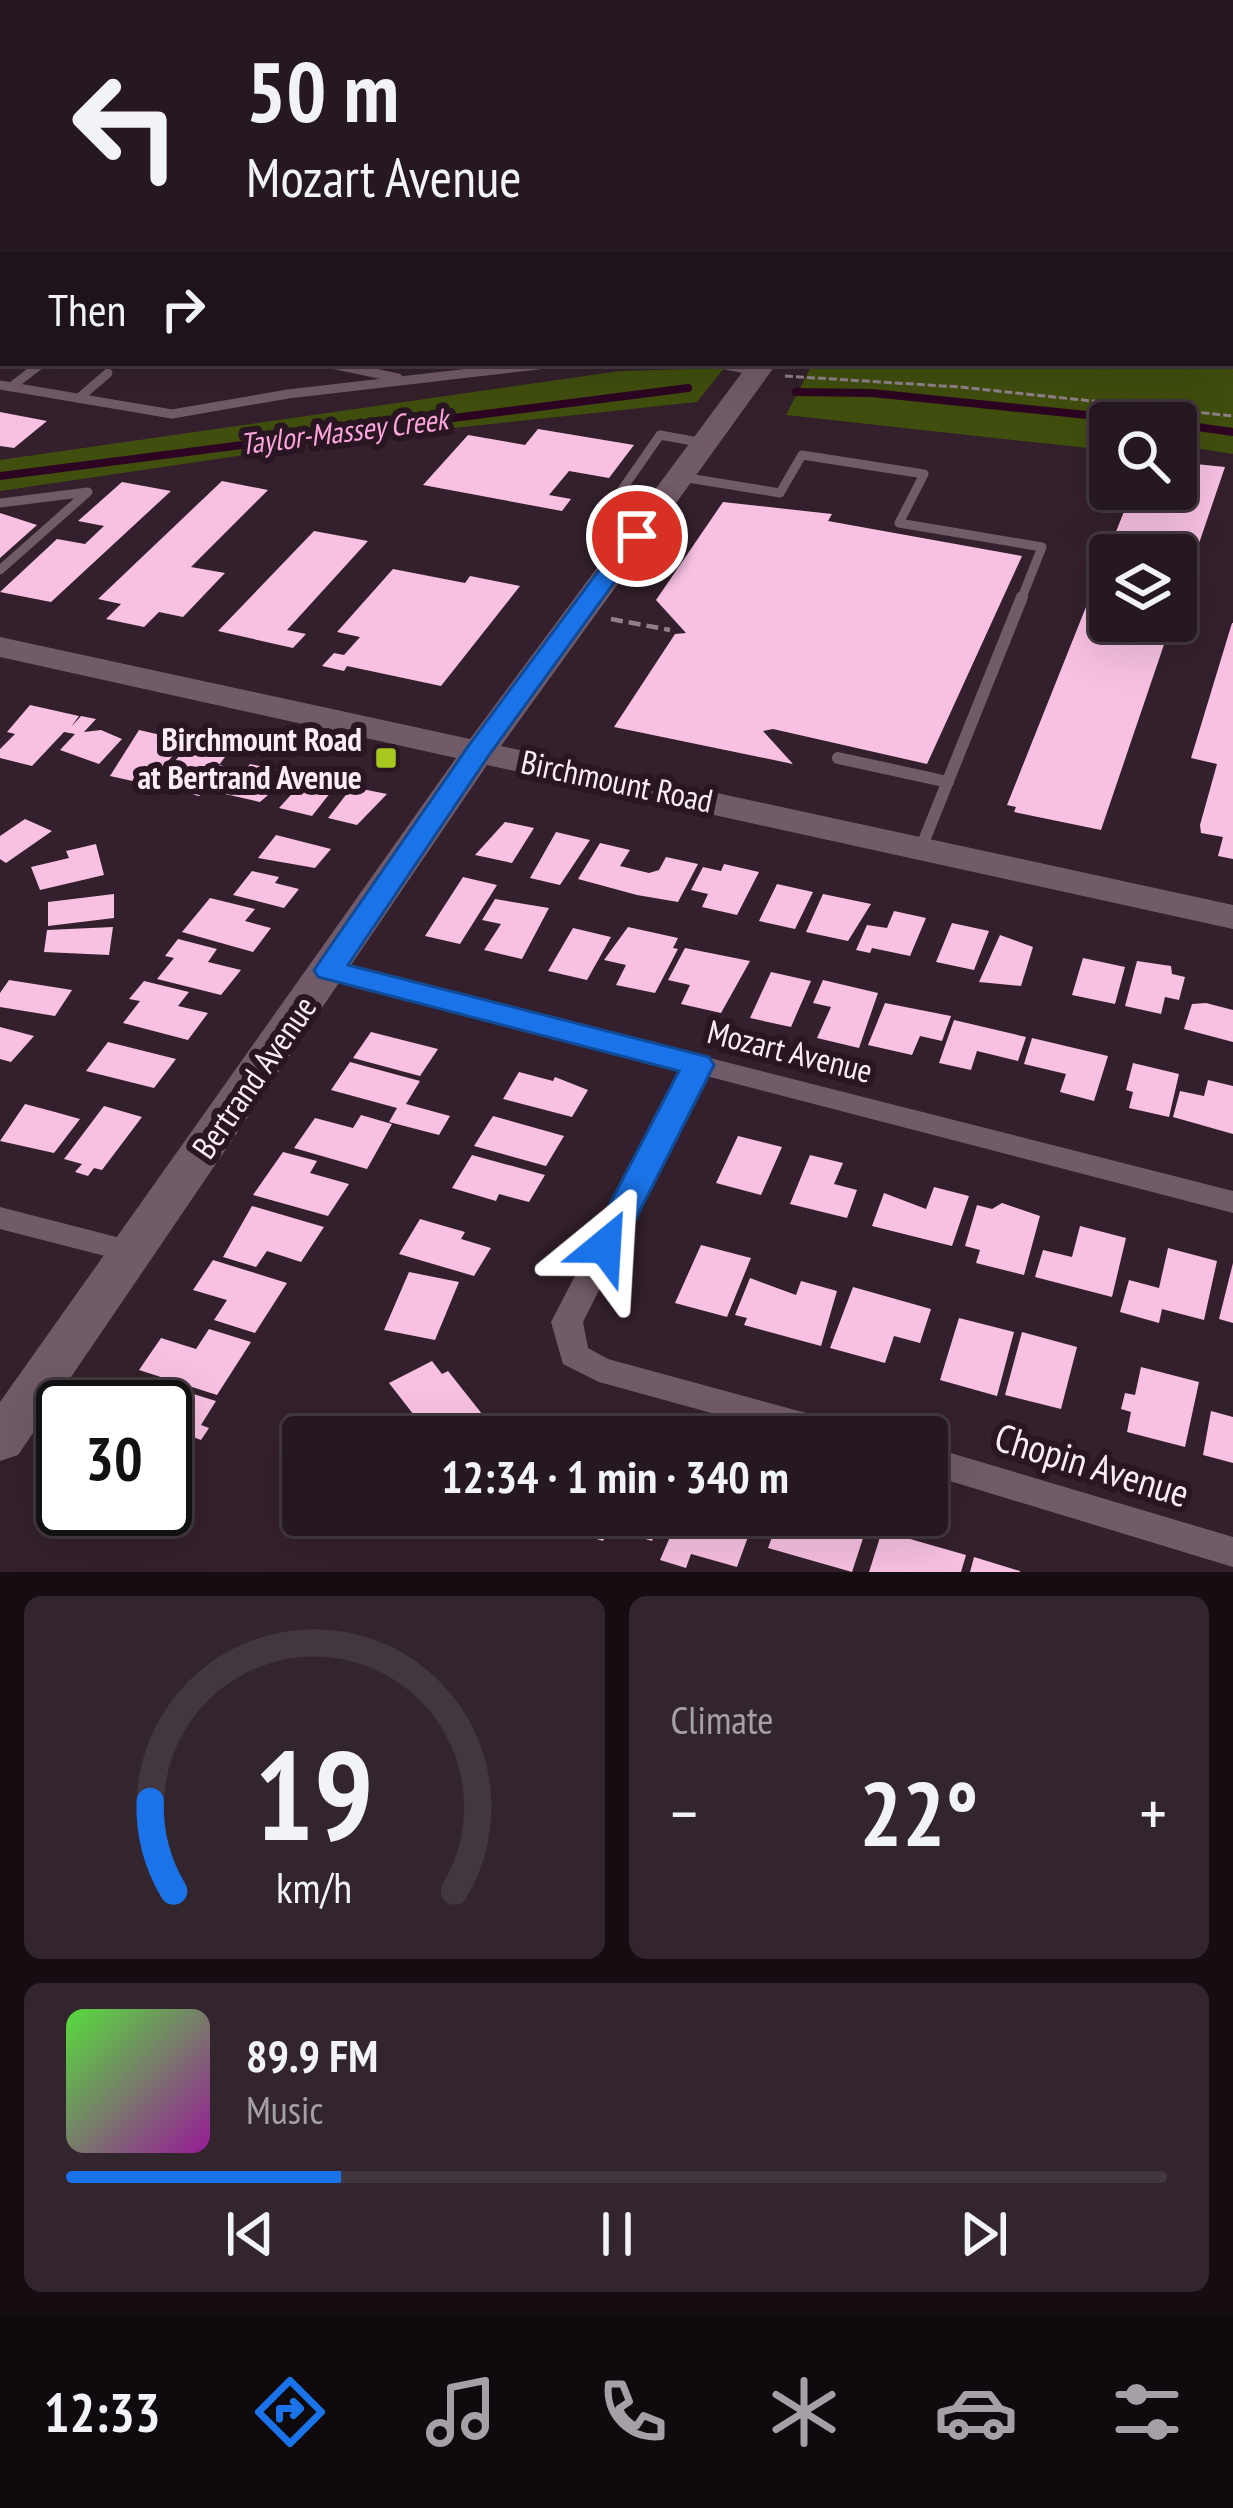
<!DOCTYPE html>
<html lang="en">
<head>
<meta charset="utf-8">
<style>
  body { margin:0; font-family:"PT Sans Narrow",sans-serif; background:#32252e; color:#f1f3f6; height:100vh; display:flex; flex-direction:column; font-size:45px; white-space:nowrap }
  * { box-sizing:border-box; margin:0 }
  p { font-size:39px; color:#a4a0a5 }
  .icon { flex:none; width:66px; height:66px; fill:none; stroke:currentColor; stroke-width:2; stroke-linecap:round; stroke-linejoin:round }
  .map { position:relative; height:1572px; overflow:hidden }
  .side { display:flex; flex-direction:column; gap:24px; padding:24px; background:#150d12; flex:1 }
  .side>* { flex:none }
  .top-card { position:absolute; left:0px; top:0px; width:1233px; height:366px; box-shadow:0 12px 48px #0002,0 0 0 3px #42373f; background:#261821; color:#f1f3f6; overflow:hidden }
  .tools { position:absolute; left:1089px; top:402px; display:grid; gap:24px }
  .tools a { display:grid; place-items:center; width:108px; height:108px; border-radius:12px; background:#261821; box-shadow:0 12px 48px #0002,0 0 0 3px #42373f; font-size:60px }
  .speed { position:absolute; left:36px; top:1380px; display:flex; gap:24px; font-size:60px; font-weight:700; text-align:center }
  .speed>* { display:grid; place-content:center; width:156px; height:156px; border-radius:50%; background:#261821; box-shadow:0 12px 48px #0002,0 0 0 3px #42373f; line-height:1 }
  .speed .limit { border:6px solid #111; border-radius:18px; background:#fff; color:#111 }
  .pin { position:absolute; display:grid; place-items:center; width:102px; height:102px; color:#fff; margin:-51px; border:6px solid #fff; border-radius:50%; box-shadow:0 3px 12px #0007 }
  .me { position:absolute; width:132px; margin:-66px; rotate:27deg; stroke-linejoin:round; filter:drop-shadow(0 0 9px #0008) }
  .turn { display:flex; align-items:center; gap:42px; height:252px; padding:0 48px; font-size:54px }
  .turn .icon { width:156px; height:156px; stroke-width:2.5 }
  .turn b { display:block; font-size:84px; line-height:102px }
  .then { display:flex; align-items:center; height:114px; padding:0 48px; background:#0003; gap:24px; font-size:45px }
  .big { font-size:90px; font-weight:800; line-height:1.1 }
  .side .widget { flex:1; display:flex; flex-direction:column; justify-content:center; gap:18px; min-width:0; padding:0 42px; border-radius:18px; background:#32252e }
  .side .dial { align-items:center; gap:0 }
  .dial svg { height:312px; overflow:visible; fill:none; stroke:#42373f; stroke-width:7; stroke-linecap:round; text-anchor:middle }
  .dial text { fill:#f1f3f6; stroke:none }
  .song { display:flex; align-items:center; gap:36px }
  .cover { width:144px; height:144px; border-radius:18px; background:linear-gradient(135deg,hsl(110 70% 55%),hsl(300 70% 35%)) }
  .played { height:12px; border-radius:6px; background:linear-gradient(90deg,#1a73e8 25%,#42373f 25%) }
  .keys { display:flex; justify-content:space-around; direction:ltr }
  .heat { display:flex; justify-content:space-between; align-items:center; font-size:66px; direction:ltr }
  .side .tiles { flex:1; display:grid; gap:24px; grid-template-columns:1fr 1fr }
  .widget:last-child { grid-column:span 2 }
  .trip { position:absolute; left:282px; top:1416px; width:666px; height:120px; border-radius:12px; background:#261821; box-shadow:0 12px 48px #0002,0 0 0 3px #42373f; font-weight:800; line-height:120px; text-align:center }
  .menu { display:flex; height:192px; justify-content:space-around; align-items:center; background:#0f0a0d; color:#a4a0a5 }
  .menu .icon { width:84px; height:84px }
  .menu .current { color:#1a73e8 }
  .menu b { font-size:54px; color:#f1f3f6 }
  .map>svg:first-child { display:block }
</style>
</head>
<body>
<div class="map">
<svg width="1233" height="1572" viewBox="0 0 1233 1572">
  <rect width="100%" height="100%" fill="#33202c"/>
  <g fill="#414f0e">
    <path d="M 813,363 L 1202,363 L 1233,368 L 1233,454 L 1176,445 L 1176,423 L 1110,423 L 1106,450 L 786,415 Z"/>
    <path d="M 724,368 L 697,402 L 360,438 L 0,491 L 0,460 L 620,371 Z"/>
  </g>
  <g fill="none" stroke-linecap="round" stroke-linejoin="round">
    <g stroke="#2d0522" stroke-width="8">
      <path d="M 796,392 L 872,393 L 1166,423"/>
      <path d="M 1176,424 L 1233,432"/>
      <path d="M 0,476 L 688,388"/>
    </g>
  </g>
  <g fill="#f8c1e2">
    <path d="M 0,412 L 47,421 L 14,448 L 0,446 Z"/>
    <path d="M 538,429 L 634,445 L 609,478 L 569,471 L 549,495 L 571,499 L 562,511 L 423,485 L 468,435 L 525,445 Z"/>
    <path d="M 1176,462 L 1225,467 L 1177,608 L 1176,555 L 1110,555 L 1110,621 L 1172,621 L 1101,830 L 1014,812 L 1016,807 L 1007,805 L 1133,489 L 1176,489 Z"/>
    <path d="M 222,481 L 268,490 L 191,567 L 225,573 L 183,617 L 159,612 L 144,627 L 106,619 L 121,604 L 98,599 Z"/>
    <path d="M 122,482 L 171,491 L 51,602 L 0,592 L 57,539 L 85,544 L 104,526 L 78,521 Z"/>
    <path d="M 723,502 L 832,514 L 828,521 L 1022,556 L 927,764 L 773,729 L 763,731 L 793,764 L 614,727 L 675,634 L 686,633 L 656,600 Z"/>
    <path d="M 0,513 L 37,525 L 0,558 Z"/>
    <path d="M 314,531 L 368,541 L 287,630 L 306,634 L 293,648 L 218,631 Z"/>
    <path d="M 393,569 L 465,583 L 470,576 L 520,586 L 441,686 L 347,666 L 344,671 L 322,666 L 334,653 L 344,655 L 360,637 L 337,632 Z"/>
    <path d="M 1232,623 L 1233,623 L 1233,859 L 1218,856 L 1223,837 L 1201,833 L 1200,825 L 1217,764 L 1191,758 Z"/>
    <path d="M 30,705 L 79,716 L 71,727 L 81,716 L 96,719 L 84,732 L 101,730 L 122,739 L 99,764 L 60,750 L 75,734 L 64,732 L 32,766 L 0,758 L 0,749 L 15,734 L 7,732 Z"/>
    <path d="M 139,730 L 187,741 L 146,784 L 110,776 Z"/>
    <path d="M 186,748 L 225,757 L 219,765 L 232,768 L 199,796 L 181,792 L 191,781 L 163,775 Z"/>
    <path d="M 250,764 L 278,770 L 292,774 L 260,802 L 225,794 Z"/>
    <path d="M 308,776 L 338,783 L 312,816 L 279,808 Z"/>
    <path d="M 352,787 L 387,794 L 357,825 L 328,818 Z"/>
    <path d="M 25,819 L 52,831 L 6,863 L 0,859 L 0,836 Z"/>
    <path d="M 505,822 L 534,828 L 512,863 L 475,855 Z"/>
    <path d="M 556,832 L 590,840 L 560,885 L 530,878 Z"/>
    <path d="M 276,835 L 331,849 L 315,868 L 258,858 Z"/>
    <path d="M 600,843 L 630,850 L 620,866 L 649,873 L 659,870 L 666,857 L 698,864 L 678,902 L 637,895 L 578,879 Z"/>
    <path d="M 96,844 L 104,875 L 40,890 L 31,867 L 69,858 L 66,851 Z"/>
    <path d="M 724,864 L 759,872 L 737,915 L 702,907 L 708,894 L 691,890 L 703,867 L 721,871 Z"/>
    <path d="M 252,871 L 279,877 L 275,883 L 299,889 L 284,908 L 233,895 Z"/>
    <path d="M 463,877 L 497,885 L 460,944 L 425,936 Z"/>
    <path d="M 777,884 L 813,892 L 795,929 L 759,921 Z"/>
    <path d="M 114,894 L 114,918 L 48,926 L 48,902 Z"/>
    <path d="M 823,894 L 871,904 L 848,941 L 806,932 Z"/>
    <path d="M 210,898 L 255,909 L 245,921 L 271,928 L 253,952 L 182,932 Z"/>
    <path d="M 495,899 L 549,908 L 522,959 L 484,950 L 501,924 L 482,920 Z"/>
    <path d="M 894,911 L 926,918 L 910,956 L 872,948 L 870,953 L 856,950 L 867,925 L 887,928 Z"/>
    <path d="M 952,923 L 989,931 L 974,970 L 936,962 Z"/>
    <path d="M 113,927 L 109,955 L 44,952 L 47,930 Z"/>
    <path d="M 628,927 L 678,938 L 673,948 L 678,949 L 655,993 L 616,985 L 626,965 L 604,960 Z"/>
    <path d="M 573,928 L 611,937 L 587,980 L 548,971 Z"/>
    <path d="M 1000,935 L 1033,947 L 1021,986 L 979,982 Z"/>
    <path d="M 178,939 L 217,949 L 208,962 L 241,970 L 221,995 L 157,979 L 174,958 L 165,956 Z"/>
    <path d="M 685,948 L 750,961 L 721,1013 L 681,1004 L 690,985 L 668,980 Z"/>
    <path d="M 1083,958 L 1125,967 L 1115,1004 L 1072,995 Z"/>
    <path d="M 1137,961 L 1171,966 L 1172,974 L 1185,977 L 1179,1000 L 1165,997 L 1161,1014 L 1125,1006 Z"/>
    <path d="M 771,972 L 811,981 L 791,1027 L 750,1018 Z"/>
    <path d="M 9,980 L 72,990 L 55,1016 L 0,1007 L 0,993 Z"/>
    <path d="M 823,980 L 878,993 L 859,1048 L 817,1038 L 831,1007 L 813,1003 Z"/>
    <path d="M 144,981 L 189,992 L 178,1006 L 208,1013 L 188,1040 L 123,1023 L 140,1001 L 129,999 Z"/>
    <path d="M 885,1003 L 951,1016 L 942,1041 L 920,1036 L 912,1055 L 868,1045 Z"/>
    <path d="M 1206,1003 L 1233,1010 L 1233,1042 L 1184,1029 L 1192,1004 Z"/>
    <path d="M 954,1020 L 1026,1037 L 1018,1061 L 977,1051 L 971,1070 L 939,1063 Z"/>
    <path d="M 0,1027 L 34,1036 L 11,1062 L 0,1059 Z"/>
    <path d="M 371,1032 L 438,1049 L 420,1076 L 353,1058 Z"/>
    <path d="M 1032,1038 L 1108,1056 L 1094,1101 L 1060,1092 L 1066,1074 L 1024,1064 Z"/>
    <path d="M 108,1042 L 176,1059 L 154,1088 L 86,1071 Z"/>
    <path d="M 350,1062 L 420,1081 L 406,1104 L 450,1116 L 439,1135 L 389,1122 L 397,1108 L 331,1090 Z"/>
    <path d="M 1133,1063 L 1179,1074 L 1169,1117 L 1129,1108 L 1133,1092 L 1126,1090 Z"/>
    <path d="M 519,1072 L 553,1081 L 555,1077 L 588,1090 L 572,1117 L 503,1099 Z"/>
    <path d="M 1208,1080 L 1233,1086 L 1233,1134 L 1173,1117 L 1180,1091 L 1204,1096 Z"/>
    <path d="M 25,1104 L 55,1112 L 80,1119 L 54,1153 L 0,1141 Z"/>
    <path d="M 104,1106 L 142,1117 L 102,1170 L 94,1168 L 88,1176 L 75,1172 L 82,1164 L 64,1159 Z"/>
    <path d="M 361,1115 L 392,1124 L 367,1169 L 294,1148 L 315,1118 L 353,1128 Z"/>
    <path d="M 493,1116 L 564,1136 L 546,1166 L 474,1146 Z"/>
    <path d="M 738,1136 L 782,1147 L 761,1195 L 716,1183 Z"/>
    <path d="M 283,1152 L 317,1161 L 310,1173 L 349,1184 L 328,1216 L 253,1195 Z"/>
    <path d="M 472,1155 L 545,1175 L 529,1202 L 499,1194 L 496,1201 L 452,1188 Z"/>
    <path d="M 810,1155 L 843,1163 L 834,1184 L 857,1190 L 847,1218 L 790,1204 Z"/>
    <path d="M 934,1187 L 969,1196 L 952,1246 L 872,1226 L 884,1193 L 926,1209 Z"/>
    <path d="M 1002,1203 L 1040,1216 L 1024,1275 L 976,1263 L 980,1250 L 965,1246 L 977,1205 L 992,1209 Z"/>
    <path d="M 252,1206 L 324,1227 L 301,1262 L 267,1251 L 256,1267 L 223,1257 Z"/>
    <path d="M 420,1219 L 465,1232 L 461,1239 L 491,1248 L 474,1276 L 399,1254 Z"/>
    <path d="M 1080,1226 L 1126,1238 L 1112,1297 L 1035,1277 L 1043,1250 L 1072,1257 Z"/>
    <path d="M 701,1245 L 751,1258 L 727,1317 L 675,1303 Z"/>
    <path d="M 1168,1248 L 1217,1261 L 1204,1320 L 1162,1309 L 1159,1323 L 1120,1312 L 1129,1280 L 1159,1288 Z"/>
    <path d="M 213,1260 L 287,1283 L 255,1333 L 214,1320 L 227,1300 L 193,1290 Z"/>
    <path d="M 1233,1263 L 1233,1323 L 1219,1319 Z"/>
    <path d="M 409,1272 L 459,1282 L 435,1340 L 384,1330 Z"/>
    <path d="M 750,1278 L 796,1295 L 801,1281 L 837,1291 L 821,1346 L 744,1325 L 747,1318 L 735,1315 Z"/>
    <path d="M 853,1287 L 931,1309 L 920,1343 L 894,1336 L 885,1363 L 830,1348 Z"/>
    <path d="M 959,1318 L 1014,1332 L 997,1396 L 940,1380 Z"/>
    <path d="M 209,1329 L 251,1342 L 217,1395 L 139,1370 L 161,1338 L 196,1349 Z"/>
    <path d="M 1022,1332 L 1077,1347 L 1061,1409 L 1005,1395 Z"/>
    <path d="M 432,1361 L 442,1374 L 448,1371 L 490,1424 L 467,1437 L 431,1437 L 389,1383 Z"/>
    <path d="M 1141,1367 L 1199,1382 L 1185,1447 L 1127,1432 L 1131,1412 L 1121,1409 L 1125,1393 L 1135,1395 Z"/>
    <path d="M 177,1389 L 216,1401 L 201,1425 L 209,1428 L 201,1440 L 193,1437 L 179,1459 L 165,1455 L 165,1407 Z"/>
    <path d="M 1211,1411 L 1233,1417 L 1233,1463 L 1203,1455 Z"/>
    <path d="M 560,1515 L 662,1515 L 652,1541 L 609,1528 L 603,1541 L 555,1526 Z"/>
    <path d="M 701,1515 L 756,1515 L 737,1567 L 691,1554 L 686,1568 L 660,1560 L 676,1523 L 696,1529 Z"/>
    <path d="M 780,1515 L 831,1515 L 867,1526 L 852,1572 L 768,1548 Z"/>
    <path d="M 882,1531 L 966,1555 L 961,1572 L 869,1572 Z"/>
    <path d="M 974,1557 L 1020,1571 L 1020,1572 L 970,1572 Z"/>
  </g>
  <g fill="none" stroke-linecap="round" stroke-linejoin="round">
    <path stroke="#91808a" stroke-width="3" stroke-dasharray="8 3" stroke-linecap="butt" d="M 785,376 L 960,387 L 1233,416"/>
    <path stroke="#91808a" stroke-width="4.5" stroke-dasharray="12 6" stroke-linecap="butt" d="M 611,619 L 670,630"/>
    <g stroke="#725b69" stroke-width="8">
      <path d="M 232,0 L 257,3"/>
      <path d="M 1165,0 L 1191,3"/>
      <path d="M 302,3 L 306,0"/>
      <path d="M 554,3 L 558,0"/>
      <path d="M 1230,43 L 1233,37"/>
    </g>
    <g stroke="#725b69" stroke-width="9">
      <path d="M 327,363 L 398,378"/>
      <path d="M 716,363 L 756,371"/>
      <path d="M 0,385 L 172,414 L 288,394 L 555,363"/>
      <path d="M 11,387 L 42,363"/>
      <path d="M 79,398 L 108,373"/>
      <path d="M 682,477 L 780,493 L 802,455 L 924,474 L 899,523 L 1042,547 L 1021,600"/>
      <path d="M 661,498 L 621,491 L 660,435 L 704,443"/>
      <path d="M 0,503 L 88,492 L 0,570"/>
    </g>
    <g stroke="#725b69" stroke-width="12">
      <path d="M 838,758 L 948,782"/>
      <path d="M 921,848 L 1022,597"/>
    </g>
    <g fill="#725b69" fill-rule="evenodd">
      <rect x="0" y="150" width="3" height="10"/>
      <path d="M 329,961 L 1233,1191 L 1233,1213 L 706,1076 L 583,1322 L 588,1348 L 608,1359 L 847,1424 L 859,1428 L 863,1437 L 799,1437 L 599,1382 L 563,1364 L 551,1322 L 682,1070 L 320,976 L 316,970 L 320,964 Z"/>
      <path d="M 0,1207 L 132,1241 L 143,1244 L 147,1252 L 143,1260 L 132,1263 L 0,1229 Z"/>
      <path d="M 927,1446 L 1233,1537 L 1233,1567 L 927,1474 Z"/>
    </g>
    <g fill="#725b69" fill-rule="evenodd">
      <path d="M 352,0 L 374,0 L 350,3 Z"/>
      <path d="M 1010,0 L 1030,0 L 1008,3 Z"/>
      <rect x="1230" y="94" width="3" height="14"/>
      <path d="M 0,246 L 3,246 L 0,263 Z"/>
      <path d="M 749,363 L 777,363 L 501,746 L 1233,905 L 1233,929 L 487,765 L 18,1455 L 0,1461 L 0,1402 L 456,758 L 0,657 L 0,637 L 470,739 Z"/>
    </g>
  </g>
  <path fill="#1a73e8" stroke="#114b97" stroke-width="3" d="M 628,531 L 648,536 L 489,755 L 348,965 L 709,1057 L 714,1065 L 622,1246 L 617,1255 L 593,1255 L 588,1246 L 679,1071 L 318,977 L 314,970 L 469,745 Z"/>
  <rect fill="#a6c821" stroke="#291622" stroke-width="4.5" x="374" y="746" width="24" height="24" rx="6"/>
  <g text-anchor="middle" stroke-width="12" stroke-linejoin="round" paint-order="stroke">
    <g font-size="30" font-style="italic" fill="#fca4dc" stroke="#291622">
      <text transform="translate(344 432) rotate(-7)" y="10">Taylor-Massey Creek</text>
    </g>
    <g font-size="33" font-weight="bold" fill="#fbedf5" stroke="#291622" text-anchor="end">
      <text x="362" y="751">Birchmount Road<tspan x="362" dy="38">at Bertrand Avenue</tspan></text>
    </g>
    <g font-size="33" fill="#fbedf5" stroke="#291622">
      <text transform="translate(617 781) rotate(12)" y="12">Birchmount Road</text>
      <text transform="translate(790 1051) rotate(14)" y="12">Mozart Avenue</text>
      <text transform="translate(254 1077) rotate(-55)" y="12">Bertrand Avenue</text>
    </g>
    <g font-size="39" fill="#fbedf5" stroke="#291622">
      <text transform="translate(1092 1465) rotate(17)" y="14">Chopin Avenue</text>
    </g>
  </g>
</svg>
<div class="tools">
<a><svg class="icon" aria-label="search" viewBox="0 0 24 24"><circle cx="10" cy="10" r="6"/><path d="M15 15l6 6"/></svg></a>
<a><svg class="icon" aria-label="layers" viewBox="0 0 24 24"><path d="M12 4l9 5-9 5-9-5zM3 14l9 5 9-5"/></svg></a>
</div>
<div class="speed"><div class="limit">30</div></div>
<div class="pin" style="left:637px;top:536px;background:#d93025"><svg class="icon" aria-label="arrive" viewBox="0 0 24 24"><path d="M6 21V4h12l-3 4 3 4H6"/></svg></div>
<svg class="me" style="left:605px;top:1246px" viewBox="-20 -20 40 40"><path d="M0-17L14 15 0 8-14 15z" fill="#1a73e8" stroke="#fff" stroke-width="4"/></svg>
<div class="trip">12:34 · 1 min · 340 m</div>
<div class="top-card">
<div class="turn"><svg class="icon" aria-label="left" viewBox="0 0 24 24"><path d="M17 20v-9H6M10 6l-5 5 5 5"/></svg><div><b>50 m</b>Mozart Avenue</div></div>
<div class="then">Then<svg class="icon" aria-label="right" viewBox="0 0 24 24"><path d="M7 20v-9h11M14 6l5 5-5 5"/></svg></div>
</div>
</div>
<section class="side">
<div class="tiles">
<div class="widget dial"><svg viewBox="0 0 100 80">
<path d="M14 69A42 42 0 1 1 86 69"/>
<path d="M14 69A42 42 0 0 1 8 46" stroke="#1a73e8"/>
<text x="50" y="56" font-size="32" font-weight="700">19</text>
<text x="50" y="72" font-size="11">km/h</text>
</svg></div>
<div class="widget"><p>Climate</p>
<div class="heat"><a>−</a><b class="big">22°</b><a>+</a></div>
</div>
<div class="widget">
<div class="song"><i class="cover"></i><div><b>89.9 FM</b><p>Music</p></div></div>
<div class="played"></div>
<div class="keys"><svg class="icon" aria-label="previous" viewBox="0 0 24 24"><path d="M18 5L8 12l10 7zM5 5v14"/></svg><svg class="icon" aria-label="pause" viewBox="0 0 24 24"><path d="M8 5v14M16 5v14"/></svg><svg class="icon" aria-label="next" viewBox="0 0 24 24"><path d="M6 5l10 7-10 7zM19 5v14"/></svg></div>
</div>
</div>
</section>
<nav class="menu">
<b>12:33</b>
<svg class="icon current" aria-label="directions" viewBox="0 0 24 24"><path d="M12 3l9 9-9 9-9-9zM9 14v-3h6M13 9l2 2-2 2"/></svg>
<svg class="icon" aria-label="music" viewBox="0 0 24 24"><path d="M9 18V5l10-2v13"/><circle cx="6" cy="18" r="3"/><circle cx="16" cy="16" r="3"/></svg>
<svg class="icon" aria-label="phone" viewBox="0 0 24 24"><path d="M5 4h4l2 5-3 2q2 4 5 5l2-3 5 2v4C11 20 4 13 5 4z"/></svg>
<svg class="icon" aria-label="climate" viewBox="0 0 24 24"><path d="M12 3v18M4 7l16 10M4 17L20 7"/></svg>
<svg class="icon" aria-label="car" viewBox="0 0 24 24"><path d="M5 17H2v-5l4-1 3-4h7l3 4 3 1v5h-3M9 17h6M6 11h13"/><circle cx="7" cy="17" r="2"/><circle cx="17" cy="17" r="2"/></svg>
<svg class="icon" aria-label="filters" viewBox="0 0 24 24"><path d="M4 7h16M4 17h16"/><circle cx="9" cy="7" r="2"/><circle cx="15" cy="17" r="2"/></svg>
</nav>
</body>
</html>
